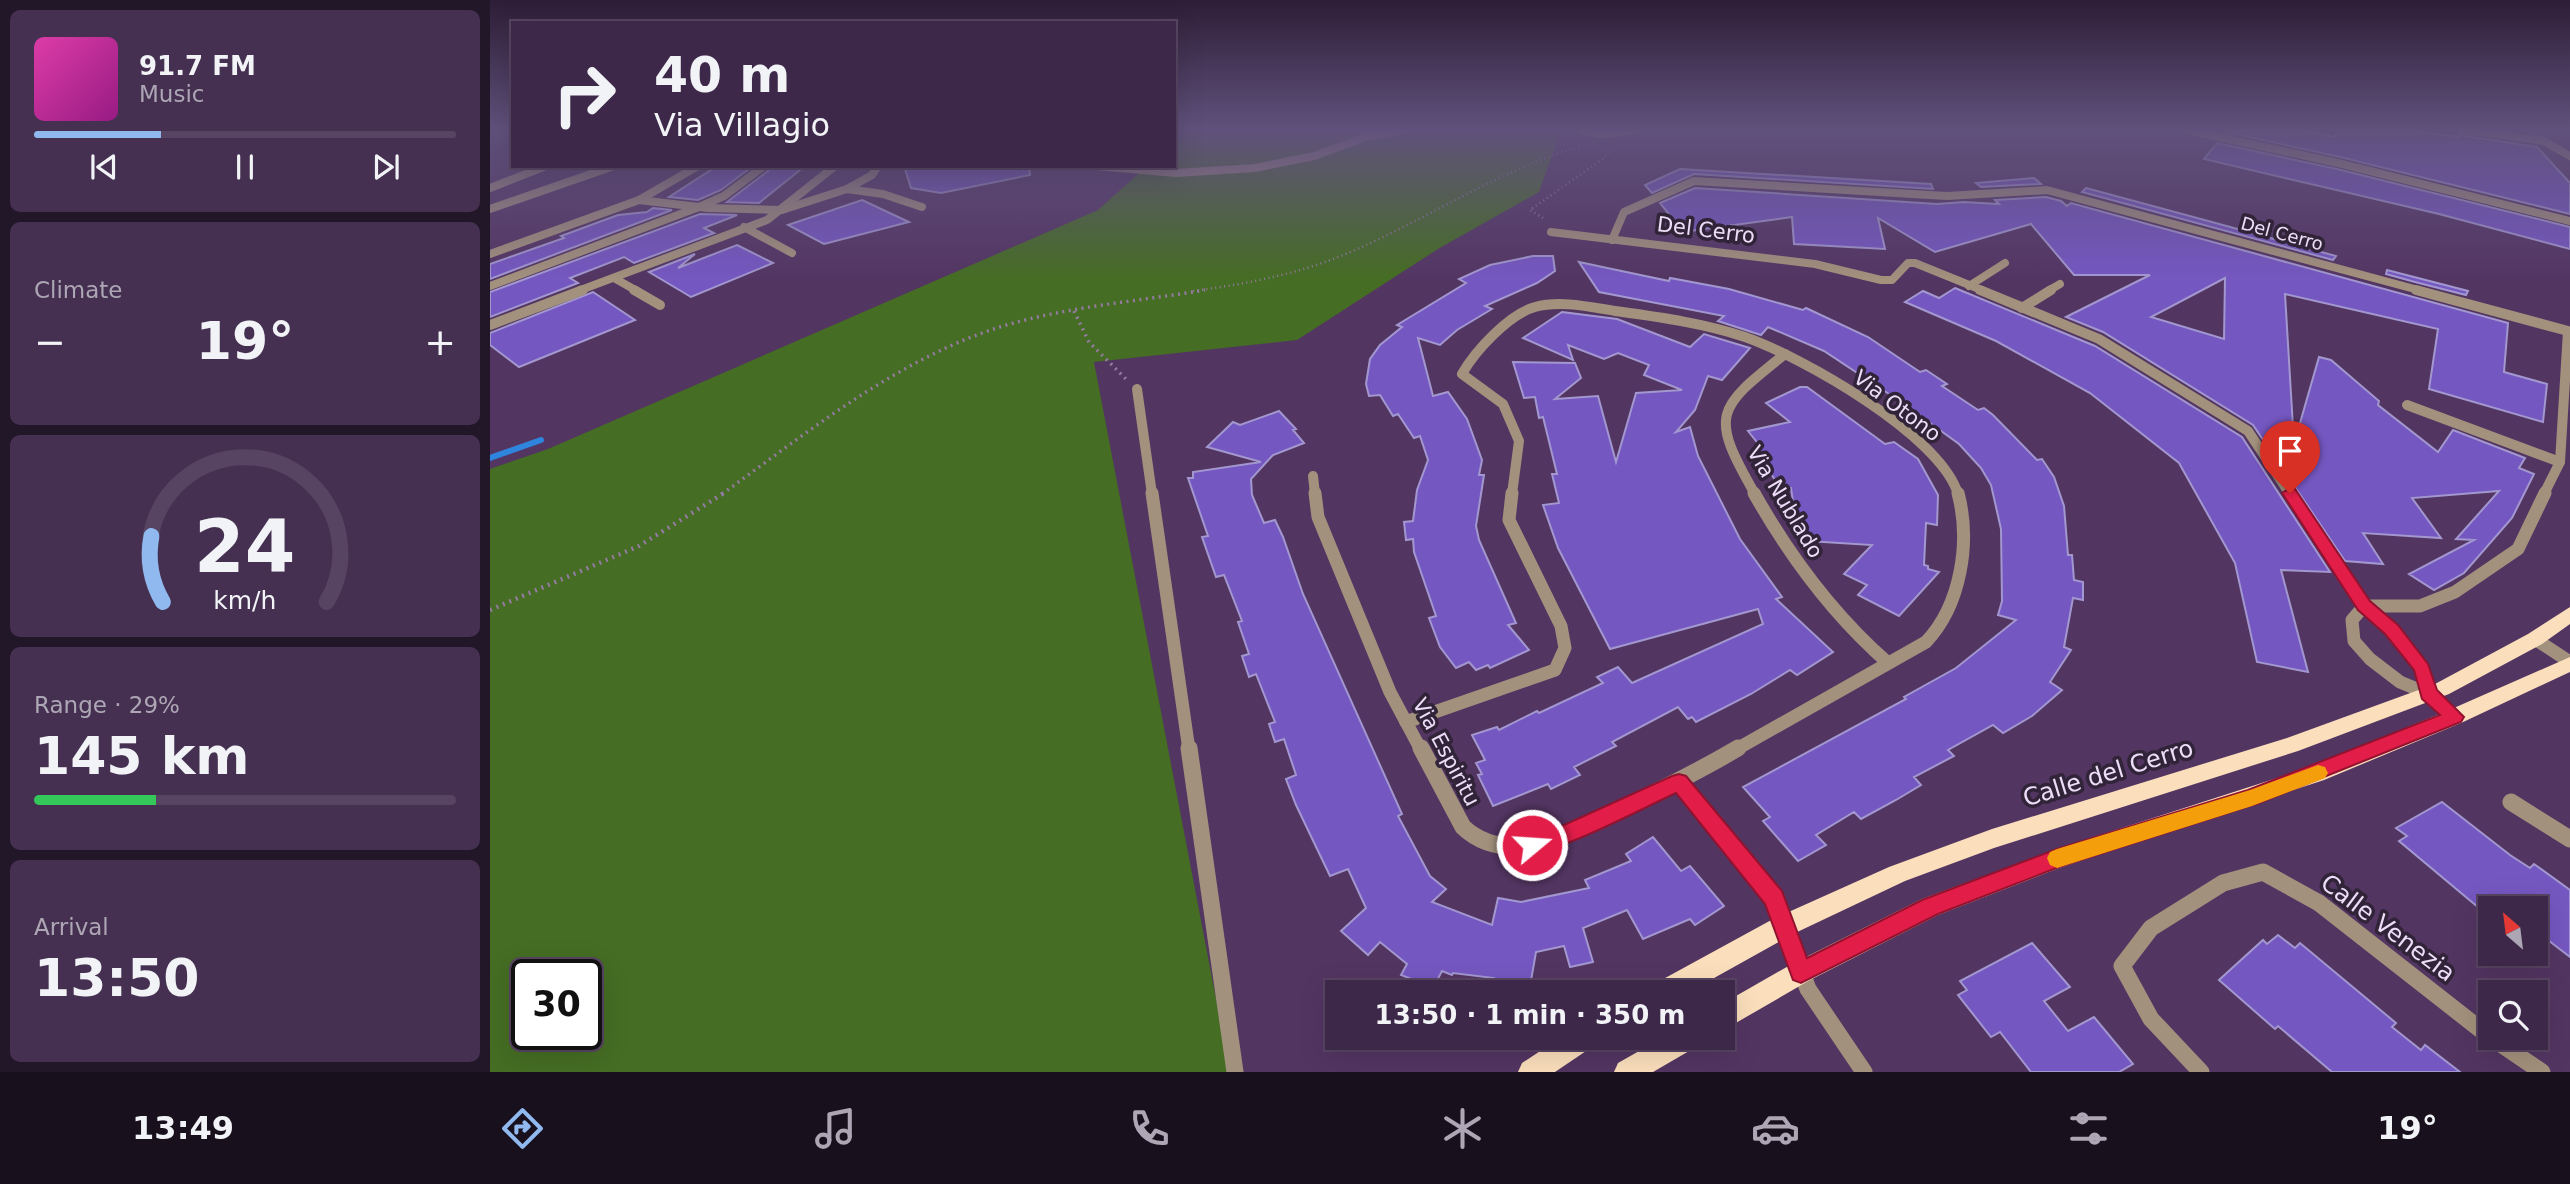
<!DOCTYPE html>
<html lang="en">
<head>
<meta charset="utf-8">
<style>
  body { margin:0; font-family:"DejaVu Sans",sans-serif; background:#453051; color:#f1f3f6; height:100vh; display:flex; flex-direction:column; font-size:26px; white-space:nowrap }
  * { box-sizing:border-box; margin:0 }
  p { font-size:23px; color:#ada6b5 }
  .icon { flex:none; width:38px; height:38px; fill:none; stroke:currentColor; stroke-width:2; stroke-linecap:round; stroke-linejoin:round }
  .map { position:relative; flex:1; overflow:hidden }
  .panel { display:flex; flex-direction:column; gap:10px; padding:10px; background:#221629; width:490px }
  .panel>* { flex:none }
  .banner { position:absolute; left:21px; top:21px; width:665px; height:147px; border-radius:0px; box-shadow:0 7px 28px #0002,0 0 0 2px #574462; background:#3e284a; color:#f1f3f6; overflow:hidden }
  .needle { width:46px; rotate:332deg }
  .controls { position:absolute; left:1988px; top:896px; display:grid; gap:14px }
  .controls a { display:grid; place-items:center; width:70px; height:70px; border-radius:0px; background:#3e284a; box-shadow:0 7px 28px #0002,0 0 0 2px #574462; font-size:35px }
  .speed { position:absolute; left:21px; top:959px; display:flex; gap:14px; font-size:35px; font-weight:700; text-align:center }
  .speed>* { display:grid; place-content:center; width:91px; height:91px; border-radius:50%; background:#3e284a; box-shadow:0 7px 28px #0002,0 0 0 2px #574462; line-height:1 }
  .speed .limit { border:4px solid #111; border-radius:10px; background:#fff; color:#111 }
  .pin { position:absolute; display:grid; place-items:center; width:60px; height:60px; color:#fff; margin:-72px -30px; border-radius:50% 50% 50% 0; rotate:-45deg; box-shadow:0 0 7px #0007 }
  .pin .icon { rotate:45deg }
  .me { position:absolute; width:77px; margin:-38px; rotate:72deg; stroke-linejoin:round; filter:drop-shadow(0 0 5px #0008) }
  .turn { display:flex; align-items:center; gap:24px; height:147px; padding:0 28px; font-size:32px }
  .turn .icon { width:91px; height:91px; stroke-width:2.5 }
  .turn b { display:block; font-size:49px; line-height:60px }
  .big { font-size:52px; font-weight:600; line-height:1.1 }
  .panel .widget { flex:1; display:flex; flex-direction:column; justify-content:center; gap:10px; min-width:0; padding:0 24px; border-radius:10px; background:#453051 }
  .panel .dial { align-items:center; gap:0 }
  .dial svg { height:182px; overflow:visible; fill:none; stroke:#574462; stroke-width:7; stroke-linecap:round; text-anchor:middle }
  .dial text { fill:#f1f3f6; stroke:none }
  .song { display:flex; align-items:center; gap:21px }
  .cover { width:84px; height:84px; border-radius:10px; background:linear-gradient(135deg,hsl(320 70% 55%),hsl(310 70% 35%)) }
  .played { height:7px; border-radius:4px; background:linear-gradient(90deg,#90b9f0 30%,#574462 30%) }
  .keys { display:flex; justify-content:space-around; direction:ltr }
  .heat { display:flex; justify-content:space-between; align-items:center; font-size:38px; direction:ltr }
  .charge { height:10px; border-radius:5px; background:linear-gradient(90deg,#34c759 29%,#574462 0) }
  .trip { position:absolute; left:835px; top:980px; width:410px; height:70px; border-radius:0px; background:#3e284a; box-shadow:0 7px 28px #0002,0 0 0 2px #574462; font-weight:600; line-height:70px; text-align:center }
  .tab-bar { display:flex; height:112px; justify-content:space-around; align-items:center; background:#19101e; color:#ada6b5 }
  .tab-bar .icon { width:49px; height:49px }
  .tab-bar .current { color:#90b9f0 }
  .tab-bar b { font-size:32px; color:#f1f3f6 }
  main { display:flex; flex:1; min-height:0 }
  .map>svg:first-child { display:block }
</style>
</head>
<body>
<main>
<section class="panel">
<div class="widget">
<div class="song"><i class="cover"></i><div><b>91.7 FM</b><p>Music</p></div></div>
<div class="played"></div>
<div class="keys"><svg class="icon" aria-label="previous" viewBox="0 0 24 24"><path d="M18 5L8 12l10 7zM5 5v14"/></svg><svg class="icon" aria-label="pause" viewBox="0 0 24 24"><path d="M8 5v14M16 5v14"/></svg><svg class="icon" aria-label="next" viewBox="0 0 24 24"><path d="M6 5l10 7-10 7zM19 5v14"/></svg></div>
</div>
<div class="widget"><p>Climate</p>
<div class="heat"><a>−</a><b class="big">19°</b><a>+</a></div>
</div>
<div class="widget dial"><svg viewBox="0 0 100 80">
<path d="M14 69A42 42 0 1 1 86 69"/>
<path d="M14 69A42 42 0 0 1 9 40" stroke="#90b9f0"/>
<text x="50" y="56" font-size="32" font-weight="700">24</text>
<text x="50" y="72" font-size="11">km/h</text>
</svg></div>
<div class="widget"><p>Range · 29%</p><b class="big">145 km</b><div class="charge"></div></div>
<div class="widget"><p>Arrival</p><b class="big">13:50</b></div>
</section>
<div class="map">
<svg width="2080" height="1072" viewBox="0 0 2080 1072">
  <rect width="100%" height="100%" fill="#533562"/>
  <path fill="#456d23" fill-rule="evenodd" d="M 698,130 L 1071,130 L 1049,192 L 948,249 L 807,340 L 604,362 L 740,1072 L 0,1072 L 0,469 L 58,449 L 608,210 L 657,166 L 684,166 L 684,142 ZM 37,975 L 96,975 L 96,1034 L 37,1034 Z"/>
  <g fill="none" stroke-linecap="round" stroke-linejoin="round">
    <path stroke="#2f84de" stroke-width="6" d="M 0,458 L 51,440"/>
  </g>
  <g fill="#7557c1" stroke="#a297cf" stroke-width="2" fill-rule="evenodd">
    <path d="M 1738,130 L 1809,130 L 1845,137 L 1846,130 L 1916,130 L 1969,137 L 1970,130 L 1975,136 L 2047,147 L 2080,183 L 2080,214 L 1850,157 L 1736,132 Z"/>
    <path d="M 1727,143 L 1847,169 L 2080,227 L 2080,249 L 1949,214 L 1714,159 Z"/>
    <path d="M 227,166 L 263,166 L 231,190 L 208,200 L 179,197 Z"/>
    <path d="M 280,166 L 315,166 L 269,203 L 237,202 L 278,171 Z"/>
    <path d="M 414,166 L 539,166 L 540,175 L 451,193 L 421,188 Z"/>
    <path d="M 1190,169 L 1441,184 L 1443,189 L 1204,174 L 1162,193 L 1155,185 Z"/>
    <path d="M 1544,178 L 1551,184 L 1491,187 L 1486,183 Z"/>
    <path d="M 1205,188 L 1447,204 L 1474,202 L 1509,204 L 1505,200 L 1556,197 L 1571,201 L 1577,206 L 1581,203 L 2018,323 L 2014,372 L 2057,384 L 2053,422 L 1939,389 L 1948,329 L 1795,294 L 1804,444 L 1829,357 L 1841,360 L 1889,401 L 1888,405 L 1948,452 L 1963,430 L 2035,458 L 2029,468 L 2044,474 L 2022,518 L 1974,573 L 1944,590 L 1919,574 L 1984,540 L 1966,539 L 2009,491 L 1922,498 L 1951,538 L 1873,533 L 1893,564 L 1855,561 L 1763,425 L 1613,332 L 1576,317 L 1660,275 L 1584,275 L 1541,224 L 1445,252 L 1388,218 L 1395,249 L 1304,244 L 1302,217 L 1193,232 L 1170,203 ZM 1735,278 L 1734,339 L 1661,317 Z"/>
    <path d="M 1596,188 L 1722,222 L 1846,256 L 1843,260 L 1592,192 Z"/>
    <path d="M 372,200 L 419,222 L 334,244 L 298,225 Z"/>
    <path d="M 163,208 L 182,210 L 0,279 L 0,264 L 74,238 L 71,236 L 128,215 L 157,212 Z"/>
    <path d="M 210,214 L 247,215 L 214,228 L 224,233 L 144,263 L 134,257 L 80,278 L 88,283 L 0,317 L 0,292 Z"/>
    <path d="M 247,245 L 283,263 L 201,297 L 159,272 L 205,254 L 188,268 Z"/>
    <path d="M 1043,256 L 1063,256 L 1065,271 L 1047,283 L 995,306 L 1002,309 L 967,330 L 950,345 L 928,338 L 943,396 L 958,392 L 977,419 L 992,460 L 989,475 L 994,475 L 986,526 L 989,540 L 1026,623 L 1018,625 L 1039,650 L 1000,668 L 998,665 L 986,670 L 979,662 L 966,668 L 950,647 L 939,618 L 946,616 L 924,552 L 923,539 L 916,540 L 914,522 L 923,521 L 927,490 L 938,460 L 930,436 L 924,438 L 908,414 L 903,416 L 890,395 L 879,396 L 876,384 L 880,359 L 890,345 L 912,327 L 907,325 L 976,283 L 969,279 L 1000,265 Z"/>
    <path d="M 1089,262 L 1179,281 L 1180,278 L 1239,289 L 1313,310 L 1316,308 L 1378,337 L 1430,372 L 1436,370 L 1457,384 L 1452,386 L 1488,410 L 1494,408 L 1503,415 L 1547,460 L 1552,459 L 1564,477 L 1574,506 L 1578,555 L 1582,555 L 1584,580 L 1593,582 L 1593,600 L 1583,598 L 1574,647 L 1581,650 L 1560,682 L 1572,690 L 1542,716 L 1513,733 L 1503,725 L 1458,750 L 1464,756 L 1424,777 L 1431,785 L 1406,800 L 1371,819 L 1364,812 L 1326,835 L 1336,845 L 1308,861 L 1273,821 L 1280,817 L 1253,787 L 1416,699 L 1414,697 L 1466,668 L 1526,620 L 1508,615 L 1512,601 L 1511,529 L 1501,485 L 1491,468 L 1469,444 L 1411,402 L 1334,351 L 1278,327 L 1271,335 L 1228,321 L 1234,316 L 1109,292 Z"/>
    <path d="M 1897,270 L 1978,291 L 1976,295 L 1925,282 L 1896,274 Z"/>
    <path d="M 1465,288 L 1605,346 L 1752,437 L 1840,572 L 1791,570 L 1818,672 L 1767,662 L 1745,563 L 1689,463 L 1600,393 L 1506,341 L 1415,302 L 1433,291 L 1449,298 Z"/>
    <path d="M 103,292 L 145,320 L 29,367 L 0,345 L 0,333 Z"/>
    <path d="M 1072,312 L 1127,319 L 1200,347 L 1214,334 L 1260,348 L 1232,380 L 1218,376 L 1205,410 L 1186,432 L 1200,427 L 1208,456 L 1250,539 L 1292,597 L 1286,599 L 1343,652 L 1307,675 L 1300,670 L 1261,694 L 1206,722 L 1202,717 L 1198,719 L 1188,707 L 1122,742 L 1126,746 L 1084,767 L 1090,775 L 1061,789 L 1058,784 L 1003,806 L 988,775 L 992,774 L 986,763 L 995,760 L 982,735 L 1007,727 L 1009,730 L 1047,711 L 1049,713 L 1113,683 L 1107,677 L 1128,667 L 1142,683 L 1273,624 L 1268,609 L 1120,649 L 1068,548 L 1053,505 L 1069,503 L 1062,474 L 1067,474 L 1053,417 L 1049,418 L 1045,397 L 1034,398 L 1023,362 L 1085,363 L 1091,378 L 1065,399 L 1108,396 L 1126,462 L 1146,393 L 1192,390 L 1154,375 L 1159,365 L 1128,353 L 1114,359 L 1078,345 L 1083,360 L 1033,338 Z"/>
    <path d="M 1310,387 L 1317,387 L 1395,444 L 1404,442 L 1428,459 L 1448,495 L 1447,525 L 1436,523 L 1434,565 L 1438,566 L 1438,569 L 1449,572 L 1409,616 L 1368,595 L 1377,585 L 1354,574 L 1382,545 L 1318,541 L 1318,536 L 1314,536 L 1312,517 L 1305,516 L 1301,488 L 1293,489 L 1286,482 L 1265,447 L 1270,446 L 1258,431 L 1300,422 L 1276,403 Z"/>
    <path d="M 789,411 L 806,429 L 803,430 L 814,443 L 783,455 L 761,479 L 762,495 L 774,523 L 785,520 L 793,537 L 813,594 L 912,814 L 908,816 L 940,876 L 956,889 L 942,902 L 1002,925 L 1008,898 L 1031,902 L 1099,888 L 1095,880 L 1141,861 L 1136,854 L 1163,837 L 1191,871 L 1200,866 L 1234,906 L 1205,925 L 1200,919 L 1153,939 L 1137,910 L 1093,928 L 1103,962 L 1080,967 L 1074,946 L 1046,952 L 1039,992 L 1002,992 L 1004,978 L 963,973 L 962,975 L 952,971 L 941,992 L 937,992 L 921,986 L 924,980 L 911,975 L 917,964 L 890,942 L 878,955 L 851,931 L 876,908 L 858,869 L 840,876 L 806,805 L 796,779 L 806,775 L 794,739 L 785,742 L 779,724 L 785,722 L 766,674 L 759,677 L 752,656 L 759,654 L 748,622 L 752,621 L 734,575 L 726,577 L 712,537 L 718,536 L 698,478 L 703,478 L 703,472 L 771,462 L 717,447 L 743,422 L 750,425 Z"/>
    <path d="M 1952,802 L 2020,855 L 2040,868 L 2044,864 L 2080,890 L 2080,957 L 2046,931 L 2046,908 L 1989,908 L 1909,841 L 1917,836 L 1906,828 Z"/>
    <path d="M 1788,935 L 1805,948 L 1810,943 L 1906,1023 L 1902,1027 L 1931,1050 L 1935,1045 L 1970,1072 L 1842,1072 L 1788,1026 L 1785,1029 L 1729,980 L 1773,940 L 1777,944 Z"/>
    <path d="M 1542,943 L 1580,987 L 1554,1001 L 1578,1031 L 1604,1017 L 1643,1064 L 1629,1072 L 1541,1072 L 1510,1032 L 1501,1037 L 1468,995 L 1477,990 L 1470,981 Z"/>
  </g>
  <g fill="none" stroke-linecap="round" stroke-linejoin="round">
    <g stroke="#947ba1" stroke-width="2.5" stroke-dasharray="1 3.5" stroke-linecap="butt">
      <path d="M 1053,218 L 1040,210 L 1114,158 L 1122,147"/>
      <path d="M 703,291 C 756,284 809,274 858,253 C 938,219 1008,170 1091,146"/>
    </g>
    <g stroke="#947ba1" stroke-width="3.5" stroke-dasharray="2 4.5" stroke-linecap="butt">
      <path d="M 584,311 L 599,342 L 636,379"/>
      <path d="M 232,494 C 321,430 412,355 520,324 C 584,306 650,301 715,290"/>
    </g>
    <path stroke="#947ba1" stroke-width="4.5" stroke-dasharray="2 5" stroke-linecap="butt" d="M 0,610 L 149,546 L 234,493"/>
    <g stroke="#a2917c" stroke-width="8">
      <path d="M 1093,130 L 1112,134 L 1146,130"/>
      <path d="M 1696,130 L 1848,163 L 2080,221"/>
      <path d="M 1976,130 L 2054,141 L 2080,156"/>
      <path d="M 607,166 L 686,173 L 765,168 L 824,156 L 878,136 L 914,130"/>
      <path d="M 0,188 L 56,166"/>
      <path d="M 357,189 L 382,175 L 388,166"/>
      <path d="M 149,200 L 218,208 L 292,210 L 357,189 L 393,194 L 432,207"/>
      <path d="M 0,209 L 124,166"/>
      <path d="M 254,227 L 302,253"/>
      <path d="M 1061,232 L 1325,264 L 1391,280 L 1402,280 L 1418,263 L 1425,263 L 1494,291"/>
      <path d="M 1122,240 L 1134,212 L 1204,181 L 1457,196 L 1557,190 L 1932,291"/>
      <path d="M 0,254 L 149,200 L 208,166"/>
      <path d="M 124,278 L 147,291"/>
      <path d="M 0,286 L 209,207 L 234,196 L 274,166"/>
      <path d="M 1479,286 L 1515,263"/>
      <path d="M 88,291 L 277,220 L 345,166"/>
      <path d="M 1558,291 L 1570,284"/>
    </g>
    <g stroke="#a2917c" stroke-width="10">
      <path d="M 144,290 L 170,305"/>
      <path d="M 1490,290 L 1609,339 L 1758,431 L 1800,494"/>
      <path d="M 1926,290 L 2078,331 L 2070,462 L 2054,494"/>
      <path d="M 1532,308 L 1561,290"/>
      <path d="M 0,325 L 93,290"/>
      <path d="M 647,389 L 662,494"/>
      <path d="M 1917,405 L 2070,462"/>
      <path d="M 823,476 L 825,494"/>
      <path d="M 1022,494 L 1029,441 L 1013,404 L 972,374 C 985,351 1019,314 1045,307 C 1070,300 1100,307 1125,311 C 1168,317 1213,323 1255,337 C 1312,357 1450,435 1468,494"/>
      <path d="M 1265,494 C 1219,414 1226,409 1295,354"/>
    </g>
    <g stroke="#a2917c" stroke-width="13">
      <path d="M 662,493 L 699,750"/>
      <path d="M 825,493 L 828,517 L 900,692 L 916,722"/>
      <path d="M 1264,493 C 1300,557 1342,614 1398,663"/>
      <path d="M 1799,493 L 1874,606 L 1901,629 L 1932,668 L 1939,694"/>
      <path d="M 2045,639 L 2080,662"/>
      <path d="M 1964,717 L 1939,694 L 1910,682 L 1880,659 L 1864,641 L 1862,620 L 1874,606 L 1930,606 L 1965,592 L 2028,549 L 2055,493"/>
      <path d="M 916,722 L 931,750"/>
      <path d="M 916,722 L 1065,670 L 1075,648 L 1071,626 L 1019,520 L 1022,493"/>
      <path d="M 1245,750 L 1436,642 C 1471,605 1481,542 1468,493"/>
    </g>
    <g stroke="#a2917c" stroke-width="17">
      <path d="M 699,748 L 745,1072"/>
      <path d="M 931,748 L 973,827 C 992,845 1017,849 1043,845 C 1068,840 1091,827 1113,817 C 1159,796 1204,774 1248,748"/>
      <path d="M 1189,782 L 1284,898 L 1318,989 L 1374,1072"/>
      <path d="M 2021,802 L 2080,839"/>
      <path d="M 2002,1038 L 2052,1072"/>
      <path d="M 1711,1072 L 1661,1019 L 1632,966 L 1661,928 L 1733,883 L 1773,872 L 1829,903 L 2000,1037"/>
    </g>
    <g fill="#fbdfbc" fill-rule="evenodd">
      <path d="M 2080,607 L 2080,624 L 2052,644 L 1959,694 L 1808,751 L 1504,848 L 1415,881 L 1303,934 L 1199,992 L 1162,992 L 1166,983 L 1285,918 L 1399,867 L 1502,829 L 1797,738 L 1945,684 L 2038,634 Z"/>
      <path d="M 2080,657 L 2080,672 L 1971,723 L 1834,780 L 1569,868 L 1448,915 L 1320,980 L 1232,1031 L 1232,1004 L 1302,964 L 1432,899 L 1567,849 L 1818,768 L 1957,711 Z"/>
      <path d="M 1070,1038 L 1106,1038 L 1102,1047 L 1065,1072 L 1028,1072 L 1032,1063 Z"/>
      <path d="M 1172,1038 L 1210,1038 L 1206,1047 L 1163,1072 L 1124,1072 L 1128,1063 Z"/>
    </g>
  </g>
  <linearGradient id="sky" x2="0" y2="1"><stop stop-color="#2e1d36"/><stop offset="0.46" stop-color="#60517c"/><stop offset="1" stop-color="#60517c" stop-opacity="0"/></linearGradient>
  <rect width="2080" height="280" fill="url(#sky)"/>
  <path fill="#e11d48" stroke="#92132f" stroke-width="2" d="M 1800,488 L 1805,489 L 1880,601 L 1908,625 L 1938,664 L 1947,690 L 1974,717 L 1971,722 L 1769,803 L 1569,867 L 1448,914 L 1311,983 L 1303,980 L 1275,904 L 1186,793 C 1159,805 1057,860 1034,852 L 1031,845 L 1034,839 L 1063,830 L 1182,776 L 1189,774 L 1196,776 L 1292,891 L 1317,958 L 1432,900 L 1567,849 L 1758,790 L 1950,715 L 1932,699 L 1924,670 L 1895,634 L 1868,610 L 1792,493 Z"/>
  <path fill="#f59e0b" d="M 1828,765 L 1835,767 L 1838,773 L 1835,778 L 1762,806 L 1567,868 L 1560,865 L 1557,858 L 1560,852 L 1567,849 L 1760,790 Z"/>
  <g text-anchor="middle" stroke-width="7" stroke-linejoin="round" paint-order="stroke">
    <g font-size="18" fill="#eeddf8" stroke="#312438">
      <text transform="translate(1792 234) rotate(15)" y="6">Del Cerro</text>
    </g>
    <g font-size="21" fill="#eeddf8" stroke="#312438">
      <text transform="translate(1216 230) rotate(7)" y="7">Del Cerro</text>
      <text transform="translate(1407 406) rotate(37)" y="7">Via Otono</text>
      <text transform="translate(1295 502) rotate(59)" y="7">Via Nublado</text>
      <text transform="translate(956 752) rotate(62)" y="7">Via Espiritu</text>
    </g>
    <g font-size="24" fill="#eeddf8" stroke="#312438">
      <text transform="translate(1618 773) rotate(-17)" y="8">Calle del Cerro</text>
      <text transform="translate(1898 928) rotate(37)" y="8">Calle Venezia</text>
    </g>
  </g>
</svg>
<div class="controls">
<a><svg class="needle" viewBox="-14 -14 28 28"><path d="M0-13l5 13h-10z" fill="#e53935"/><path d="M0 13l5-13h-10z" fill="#ada6b5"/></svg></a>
<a><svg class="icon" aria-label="search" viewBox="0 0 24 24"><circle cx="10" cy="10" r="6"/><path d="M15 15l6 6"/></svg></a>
</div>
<div class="speed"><div class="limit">30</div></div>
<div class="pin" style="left:1800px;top:493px;background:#d93025"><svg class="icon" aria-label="arrive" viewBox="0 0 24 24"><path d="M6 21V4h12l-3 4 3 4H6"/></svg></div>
<svg class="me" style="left:1042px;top:845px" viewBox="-20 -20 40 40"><circle r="17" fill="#e11d48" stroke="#fff" stroke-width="3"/><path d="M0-11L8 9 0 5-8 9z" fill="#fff"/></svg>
<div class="trip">13:50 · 1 min · 350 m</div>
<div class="banner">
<div class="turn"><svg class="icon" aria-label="right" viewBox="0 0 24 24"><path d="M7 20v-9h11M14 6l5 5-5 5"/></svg><div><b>40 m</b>Via Villagio</div></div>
</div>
</div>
</main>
<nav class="tab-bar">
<b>13:49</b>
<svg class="icon current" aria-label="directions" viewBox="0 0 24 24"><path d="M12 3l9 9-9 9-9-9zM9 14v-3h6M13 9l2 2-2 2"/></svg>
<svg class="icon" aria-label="music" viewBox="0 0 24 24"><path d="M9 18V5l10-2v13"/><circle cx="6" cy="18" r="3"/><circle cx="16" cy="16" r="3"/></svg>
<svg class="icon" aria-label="phone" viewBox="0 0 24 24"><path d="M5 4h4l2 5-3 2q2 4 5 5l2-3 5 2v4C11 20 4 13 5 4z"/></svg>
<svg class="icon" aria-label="climate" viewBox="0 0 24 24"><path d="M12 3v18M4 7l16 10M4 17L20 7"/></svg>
<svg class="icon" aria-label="car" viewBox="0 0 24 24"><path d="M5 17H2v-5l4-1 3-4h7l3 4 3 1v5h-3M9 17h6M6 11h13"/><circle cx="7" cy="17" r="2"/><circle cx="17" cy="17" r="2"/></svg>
<svg class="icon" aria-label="filters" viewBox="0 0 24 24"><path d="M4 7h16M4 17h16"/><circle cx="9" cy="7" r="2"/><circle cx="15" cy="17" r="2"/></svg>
<b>19°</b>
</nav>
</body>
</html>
